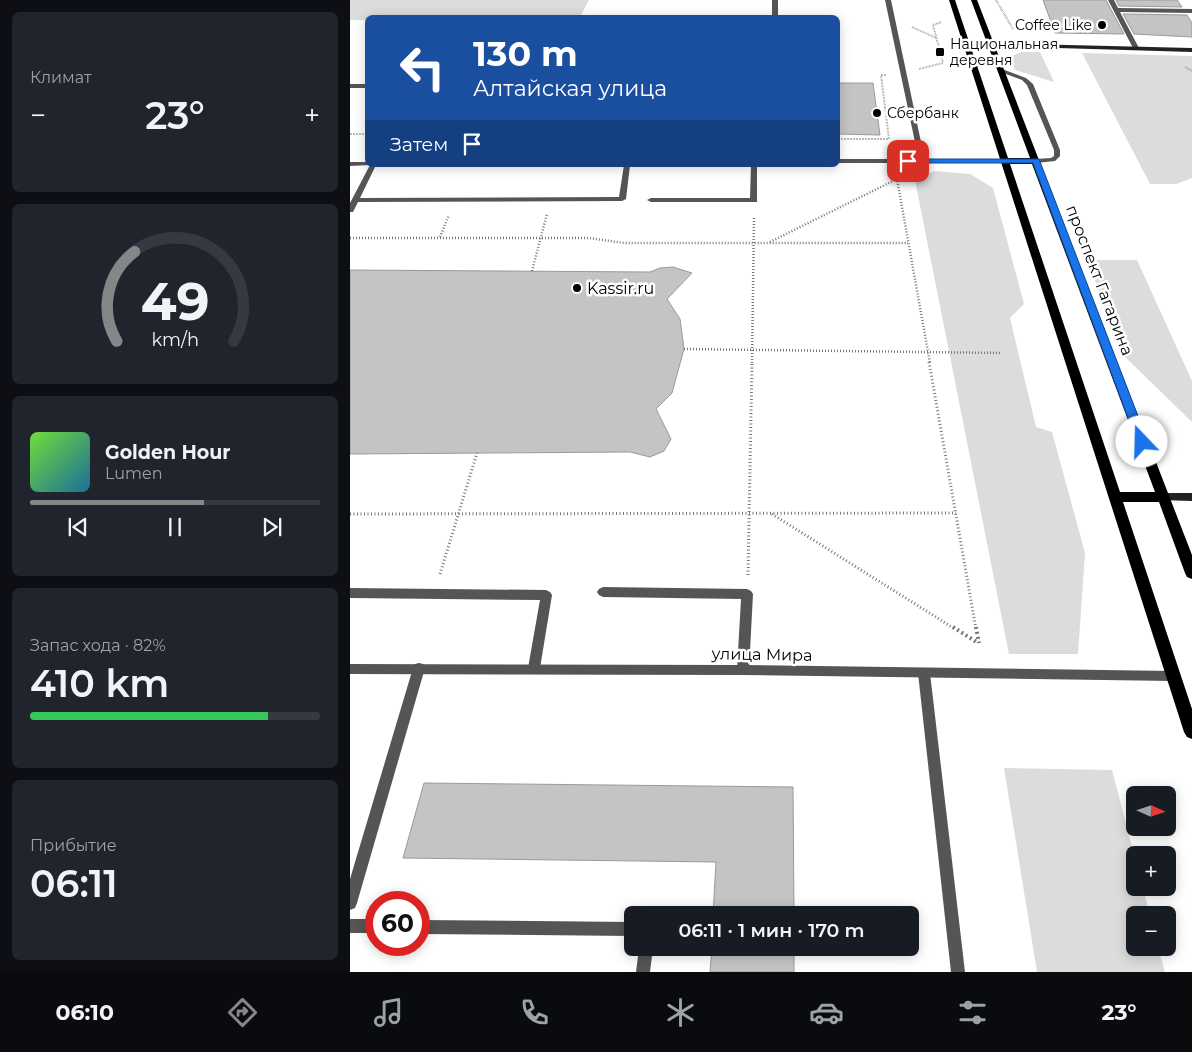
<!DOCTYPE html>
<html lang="ru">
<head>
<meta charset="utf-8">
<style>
  body { margin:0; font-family:Montserrat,sans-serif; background:#20242c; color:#f1f3f6; height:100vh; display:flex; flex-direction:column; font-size:19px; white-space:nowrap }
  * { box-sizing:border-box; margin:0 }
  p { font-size:16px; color:#9ea1a6 }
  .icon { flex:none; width:28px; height:28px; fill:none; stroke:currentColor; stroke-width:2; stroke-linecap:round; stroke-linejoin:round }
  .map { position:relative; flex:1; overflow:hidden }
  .panel { display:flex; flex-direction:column; gap:12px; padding:12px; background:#0d0f14; width:350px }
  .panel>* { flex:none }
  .hud { position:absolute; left:15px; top:15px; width:475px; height:152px; border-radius:8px; box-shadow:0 2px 12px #0003; background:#1a4fa0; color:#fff; overflow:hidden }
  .needle { width:32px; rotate:93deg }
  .buttons { position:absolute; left:776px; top:786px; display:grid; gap:10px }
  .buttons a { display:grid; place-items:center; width:50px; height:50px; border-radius:8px; background:#171b24; box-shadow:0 2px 12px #0003; font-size:25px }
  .speed { position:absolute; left:15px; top:891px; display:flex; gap:10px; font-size:25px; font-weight:700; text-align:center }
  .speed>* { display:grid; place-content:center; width:65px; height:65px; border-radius:50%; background:#171b24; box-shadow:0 2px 12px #0003; line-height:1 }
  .speed .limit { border:8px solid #d22; background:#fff; color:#111 }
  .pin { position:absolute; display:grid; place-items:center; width:42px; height:42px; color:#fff; margin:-21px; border-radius:10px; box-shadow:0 2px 8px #0006 }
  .me { position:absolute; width:55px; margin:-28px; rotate:339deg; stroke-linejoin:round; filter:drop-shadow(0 0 4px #0008) }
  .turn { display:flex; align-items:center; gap:18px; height:105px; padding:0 25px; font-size:22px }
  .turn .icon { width:65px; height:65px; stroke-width:2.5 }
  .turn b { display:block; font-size:35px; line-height:42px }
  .then { display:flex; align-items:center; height:48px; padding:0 25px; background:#0003; gap:10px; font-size:19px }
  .big { font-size:38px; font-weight:600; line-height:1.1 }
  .panel .card { flex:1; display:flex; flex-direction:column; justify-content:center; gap:8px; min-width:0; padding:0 18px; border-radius:8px; background:#20242c }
  .panel .dial { align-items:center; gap:0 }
  .dial svg { height:130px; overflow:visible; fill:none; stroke:#363941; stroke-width:7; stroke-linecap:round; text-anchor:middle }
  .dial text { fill:#f1f3f6; stroke:none }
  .song { display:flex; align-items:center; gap:15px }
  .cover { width:60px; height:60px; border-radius:8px; background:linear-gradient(135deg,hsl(100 70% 55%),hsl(200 70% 35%)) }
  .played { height:5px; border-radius:2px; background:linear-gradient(90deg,#858687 60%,#363941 60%) }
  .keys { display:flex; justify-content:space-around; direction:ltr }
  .heat { display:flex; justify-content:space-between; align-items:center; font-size:28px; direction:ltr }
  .charge { height:8px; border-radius:4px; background:linear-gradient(90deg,#34c759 82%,#363941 0) }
  .trip { position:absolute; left:274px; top:906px; width:295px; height:50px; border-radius:8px; background:#171b24; box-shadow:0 2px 12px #0003; font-weight:600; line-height:50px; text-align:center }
  .tabs { display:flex; height:80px; justify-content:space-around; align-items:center; background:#090b0e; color:#9ea1a6 }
  .tabs .icon { width:35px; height:35px }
  .tabs .current { color:#858687 }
  .tabs b { font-size:22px; color:#f1f3f6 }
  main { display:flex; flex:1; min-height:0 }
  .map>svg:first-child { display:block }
</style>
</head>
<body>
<main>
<section class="panel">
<div class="card"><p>Климат</p>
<div class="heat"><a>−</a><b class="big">23°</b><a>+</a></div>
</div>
<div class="card dial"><svg viewBox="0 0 100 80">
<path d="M14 69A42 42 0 1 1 86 69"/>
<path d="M14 69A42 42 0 0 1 25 14" stroke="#858687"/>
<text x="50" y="56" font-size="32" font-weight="700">49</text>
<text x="50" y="72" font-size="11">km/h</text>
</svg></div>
<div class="card">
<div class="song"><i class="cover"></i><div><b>Golden Hour</b><p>Lumen</p></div></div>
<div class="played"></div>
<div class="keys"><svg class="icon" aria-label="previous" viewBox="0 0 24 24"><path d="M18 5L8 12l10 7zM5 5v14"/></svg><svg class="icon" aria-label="pause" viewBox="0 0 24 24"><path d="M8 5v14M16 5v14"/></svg><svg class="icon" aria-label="next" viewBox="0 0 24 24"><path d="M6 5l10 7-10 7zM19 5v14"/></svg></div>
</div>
<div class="card"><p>Запас хода · 82%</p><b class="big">410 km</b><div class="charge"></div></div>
<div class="card"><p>Прибытие</p><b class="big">06:11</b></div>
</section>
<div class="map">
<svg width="842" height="972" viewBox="0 0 842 972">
  <rect width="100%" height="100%" fill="#fff"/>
  <g fill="#dcdcdc">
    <path d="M 0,0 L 239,0 L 230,17 L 18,18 L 17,20 L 0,20 Z"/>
    <path d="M 671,52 L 690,52 L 704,82 L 665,70 L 660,57 Z"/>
    <path d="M 732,53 L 842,56 L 842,178 L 826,184 L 800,184 Z"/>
    <path d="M 584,171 L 620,174 L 643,188 L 674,304 L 660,318 L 686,427 L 702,432 L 735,553 L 728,654 L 659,654 L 565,180 Z"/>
    <path d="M 738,260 L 787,260 L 842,381 L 842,422 L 770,352 Z"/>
    <path d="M 654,768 L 762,770 L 785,858 L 785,888 L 793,888 L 800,915 L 785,915 L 785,948 L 808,948 L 815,972 L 687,972 Z"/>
  </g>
  <g fill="#c4c4c4" stroke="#999">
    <path d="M 693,0 L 756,0 L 774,34 L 705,33 Z"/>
    <path d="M 766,0 L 827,0 L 832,7 L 769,6 Z"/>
    <path d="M 773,14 L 837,15 L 842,23 L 842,37 L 784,34 Z"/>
    <path d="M 488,83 L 523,83 L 530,135 L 488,134 Z"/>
    <path d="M 323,267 L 342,273 L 317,299 L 330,319 L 334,349 L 322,393 L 306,409 L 321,439 L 314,451 L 300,457 L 280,452 L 0,454 L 0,270 L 300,272 L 310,268 Z"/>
    <path d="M 74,783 L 443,787 L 444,915 L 363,915 L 366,862 L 53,858 Z"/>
    <path d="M 362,948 L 444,948 L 444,972 L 360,972 Z"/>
  </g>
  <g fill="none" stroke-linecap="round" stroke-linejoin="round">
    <g stroke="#777" stroke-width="2" stroke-dasharray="0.5 1" stroke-linecap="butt">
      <path d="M 646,0 L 663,29"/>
      <path d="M 562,27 L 586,38"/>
      <path d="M 835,67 L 842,71"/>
      <path d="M 569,69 L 593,63 L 583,25 L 592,22"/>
      <path d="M 0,134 L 18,134"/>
      <path d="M 488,139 L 539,139 L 531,75 L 536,75"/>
    </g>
    <g stroke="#777" stroke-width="2.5" stroke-dasharray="1 2" stroke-linecap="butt">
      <path d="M 90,237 L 99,215"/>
      <path d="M 0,238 L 239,238 L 274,243 L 558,243"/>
      <path d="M 420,242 L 547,179 L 580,363"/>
      <path d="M 182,271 L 197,214"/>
      <path d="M 334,349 L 651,353"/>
      <path d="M 402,363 L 404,216"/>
    </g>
    <g stroke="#777" stroke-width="3" stroke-dasharray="1 2.5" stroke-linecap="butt">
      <path d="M 579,362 L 626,629"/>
      <path d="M 0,514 L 606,513"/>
      <path d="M 422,514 L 605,629"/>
      <path d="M 90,574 L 127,453"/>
      <path d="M 398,575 L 402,362"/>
    </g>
    <g stroke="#777" stroke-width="4" stroke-dasharray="2 3" stroke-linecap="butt">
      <path d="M 603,627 L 628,643"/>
      <path d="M 626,627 L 629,643"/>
    </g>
    <g fill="#555" fill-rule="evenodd">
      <rect x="422" y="0" width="6" height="18"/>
      <path d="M 535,0 L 541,0 L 575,161 L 572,163 L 569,161 Z"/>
      <path d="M 648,69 L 652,69 L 676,78 L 683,84 L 710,150 L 710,156 L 705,161 L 686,163 L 683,161 L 686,159 L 701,158 L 704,156 L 704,150 L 677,85 L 672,80 L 648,71 Z"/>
      <rect x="0" y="84" width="18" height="4"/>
      <path d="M 20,165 L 26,165 L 10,198 L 269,197 L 274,165 L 280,165 L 276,199 L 272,201 L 8,202 L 3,212 L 0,212 L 0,203 Z"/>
      <path d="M 401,165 L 407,165 L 407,202 L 301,202 L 297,200 L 301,198 L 400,198 Z"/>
      <path d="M 253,587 L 397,589 L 401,591 L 403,594 L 399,670 L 397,674 L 393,675 L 389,674 L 387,670 L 391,599 L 253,597 L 249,595 L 247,592 L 249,589 Z"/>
      <path d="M 0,588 L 196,590 L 200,592 L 202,595 L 190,668 L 188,672 L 184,673 L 180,672 L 178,668 L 190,600 L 0,598 Z"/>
      <path d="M 69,663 L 73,664 L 75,668 L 7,903 L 5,908 L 0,910 L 0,879 L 63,668 L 65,664 Z"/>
      <path d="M 574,668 L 578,669 L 580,673 L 615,972 L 601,972 L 568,673 L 570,669 Z"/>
      <rect x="0" y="919" width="26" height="14"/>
      <path d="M 69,920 L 282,922 L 282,936 L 69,934 Z"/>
      <path d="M 289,948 L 303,948 L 300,972 L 286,972 Z"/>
    </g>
    <g fill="#555" fill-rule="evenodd">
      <path d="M 758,0 L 764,0 L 768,8 L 842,9 L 842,13 L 770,12 L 789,48 L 786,50 L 783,48 Z"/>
      <path d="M 488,159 L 656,159 L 659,161 L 656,163 L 488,163 Z"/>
      <path d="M 0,162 L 18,162 L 18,165 L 21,165 L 0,166 Z"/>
      <path d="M 0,664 L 393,665 L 823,671 L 827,672 L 829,676 L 827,680 L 823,681 L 393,675 L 0,674 Z"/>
    </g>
    <g fill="#222" fill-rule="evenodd">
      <path d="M 640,43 L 842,48 L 842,52 L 638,46 L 638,44 Z"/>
      <path d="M 813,493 L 842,493 L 842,501 L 809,500 L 808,497 L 809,494 Z"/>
    </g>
    <path fill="#000" fill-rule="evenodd" d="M 599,0 L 605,0 L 658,158 L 680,158 L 621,0 L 627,0 L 842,555 L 842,579 L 837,577 L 835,573 L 809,502 L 773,502 L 842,709 L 842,739 L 837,737 L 834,732 ZM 660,164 L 682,164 L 805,492 L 770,492 Z"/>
  </g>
  <path fill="#1a73e8" stroke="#114b97" d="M 555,159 L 689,159 L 798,442 L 796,445 L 792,446 L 787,442 L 683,163 L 558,163 L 554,161 Z"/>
  <g fill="#000" stroke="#fff" stroke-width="2">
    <circle cx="752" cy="25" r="5"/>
    <rect x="585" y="47" width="10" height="10" rx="2.5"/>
    <circle cx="527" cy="113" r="5"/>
    <circle cx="227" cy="288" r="5"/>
  </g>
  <g text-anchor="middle" stroke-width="5" stroke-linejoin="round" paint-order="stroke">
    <g font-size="14" fill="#000" stroke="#fff" text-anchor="start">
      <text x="742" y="30" text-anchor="end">Coffee Like</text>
      <text x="600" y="49">Национальная<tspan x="600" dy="16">деревня</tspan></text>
      <text x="537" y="118">Сбербанк</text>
    </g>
    <g font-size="16" fill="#000" stroke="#fff">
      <text transform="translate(750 280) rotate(69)" y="6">проспект Гагарина</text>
      <text transform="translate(412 654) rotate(1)" y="6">улица Мира</text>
    </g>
    <g font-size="16" fill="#000" stroke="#fff" text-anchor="start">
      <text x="237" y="294">Kassir.ru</text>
    </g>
  </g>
</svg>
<div class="buttons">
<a><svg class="needle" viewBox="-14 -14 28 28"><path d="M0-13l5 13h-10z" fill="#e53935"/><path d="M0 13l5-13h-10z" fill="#9ea1a6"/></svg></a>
<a>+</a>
<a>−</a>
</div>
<div class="speed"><div class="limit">60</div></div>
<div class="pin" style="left:558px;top:161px;background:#d93025"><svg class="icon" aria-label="arrive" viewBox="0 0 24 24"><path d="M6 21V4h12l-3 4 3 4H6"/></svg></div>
<svg class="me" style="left:792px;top:442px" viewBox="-20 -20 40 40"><circle r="19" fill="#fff"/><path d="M0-13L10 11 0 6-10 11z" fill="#1a73e8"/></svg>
<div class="trip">06:11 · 1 мин · 170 m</div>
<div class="hud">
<div class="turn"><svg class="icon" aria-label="left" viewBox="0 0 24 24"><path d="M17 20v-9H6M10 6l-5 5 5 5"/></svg><div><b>130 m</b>Алтайская улица</div></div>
<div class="then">Затем<svg class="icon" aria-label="arrive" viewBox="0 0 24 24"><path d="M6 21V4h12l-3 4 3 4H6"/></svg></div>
</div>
</div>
</main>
<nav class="tabs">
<b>06:10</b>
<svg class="icon current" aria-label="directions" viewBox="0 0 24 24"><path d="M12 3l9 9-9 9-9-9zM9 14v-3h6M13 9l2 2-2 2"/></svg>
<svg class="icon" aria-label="music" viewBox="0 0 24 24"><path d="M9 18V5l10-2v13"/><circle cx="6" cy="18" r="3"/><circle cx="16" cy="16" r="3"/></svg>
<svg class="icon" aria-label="phone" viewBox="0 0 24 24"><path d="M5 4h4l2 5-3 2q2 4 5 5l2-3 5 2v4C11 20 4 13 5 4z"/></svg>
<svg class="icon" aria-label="climate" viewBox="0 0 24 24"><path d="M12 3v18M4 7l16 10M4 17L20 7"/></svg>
<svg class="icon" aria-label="car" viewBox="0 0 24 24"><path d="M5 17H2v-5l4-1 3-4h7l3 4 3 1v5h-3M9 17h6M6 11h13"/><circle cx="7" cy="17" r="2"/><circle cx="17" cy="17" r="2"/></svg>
<svg class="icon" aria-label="filters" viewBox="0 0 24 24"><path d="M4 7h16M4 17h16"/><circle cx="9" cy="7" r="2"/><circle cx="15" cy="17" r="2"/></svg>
<b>23°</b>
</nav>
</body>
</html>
